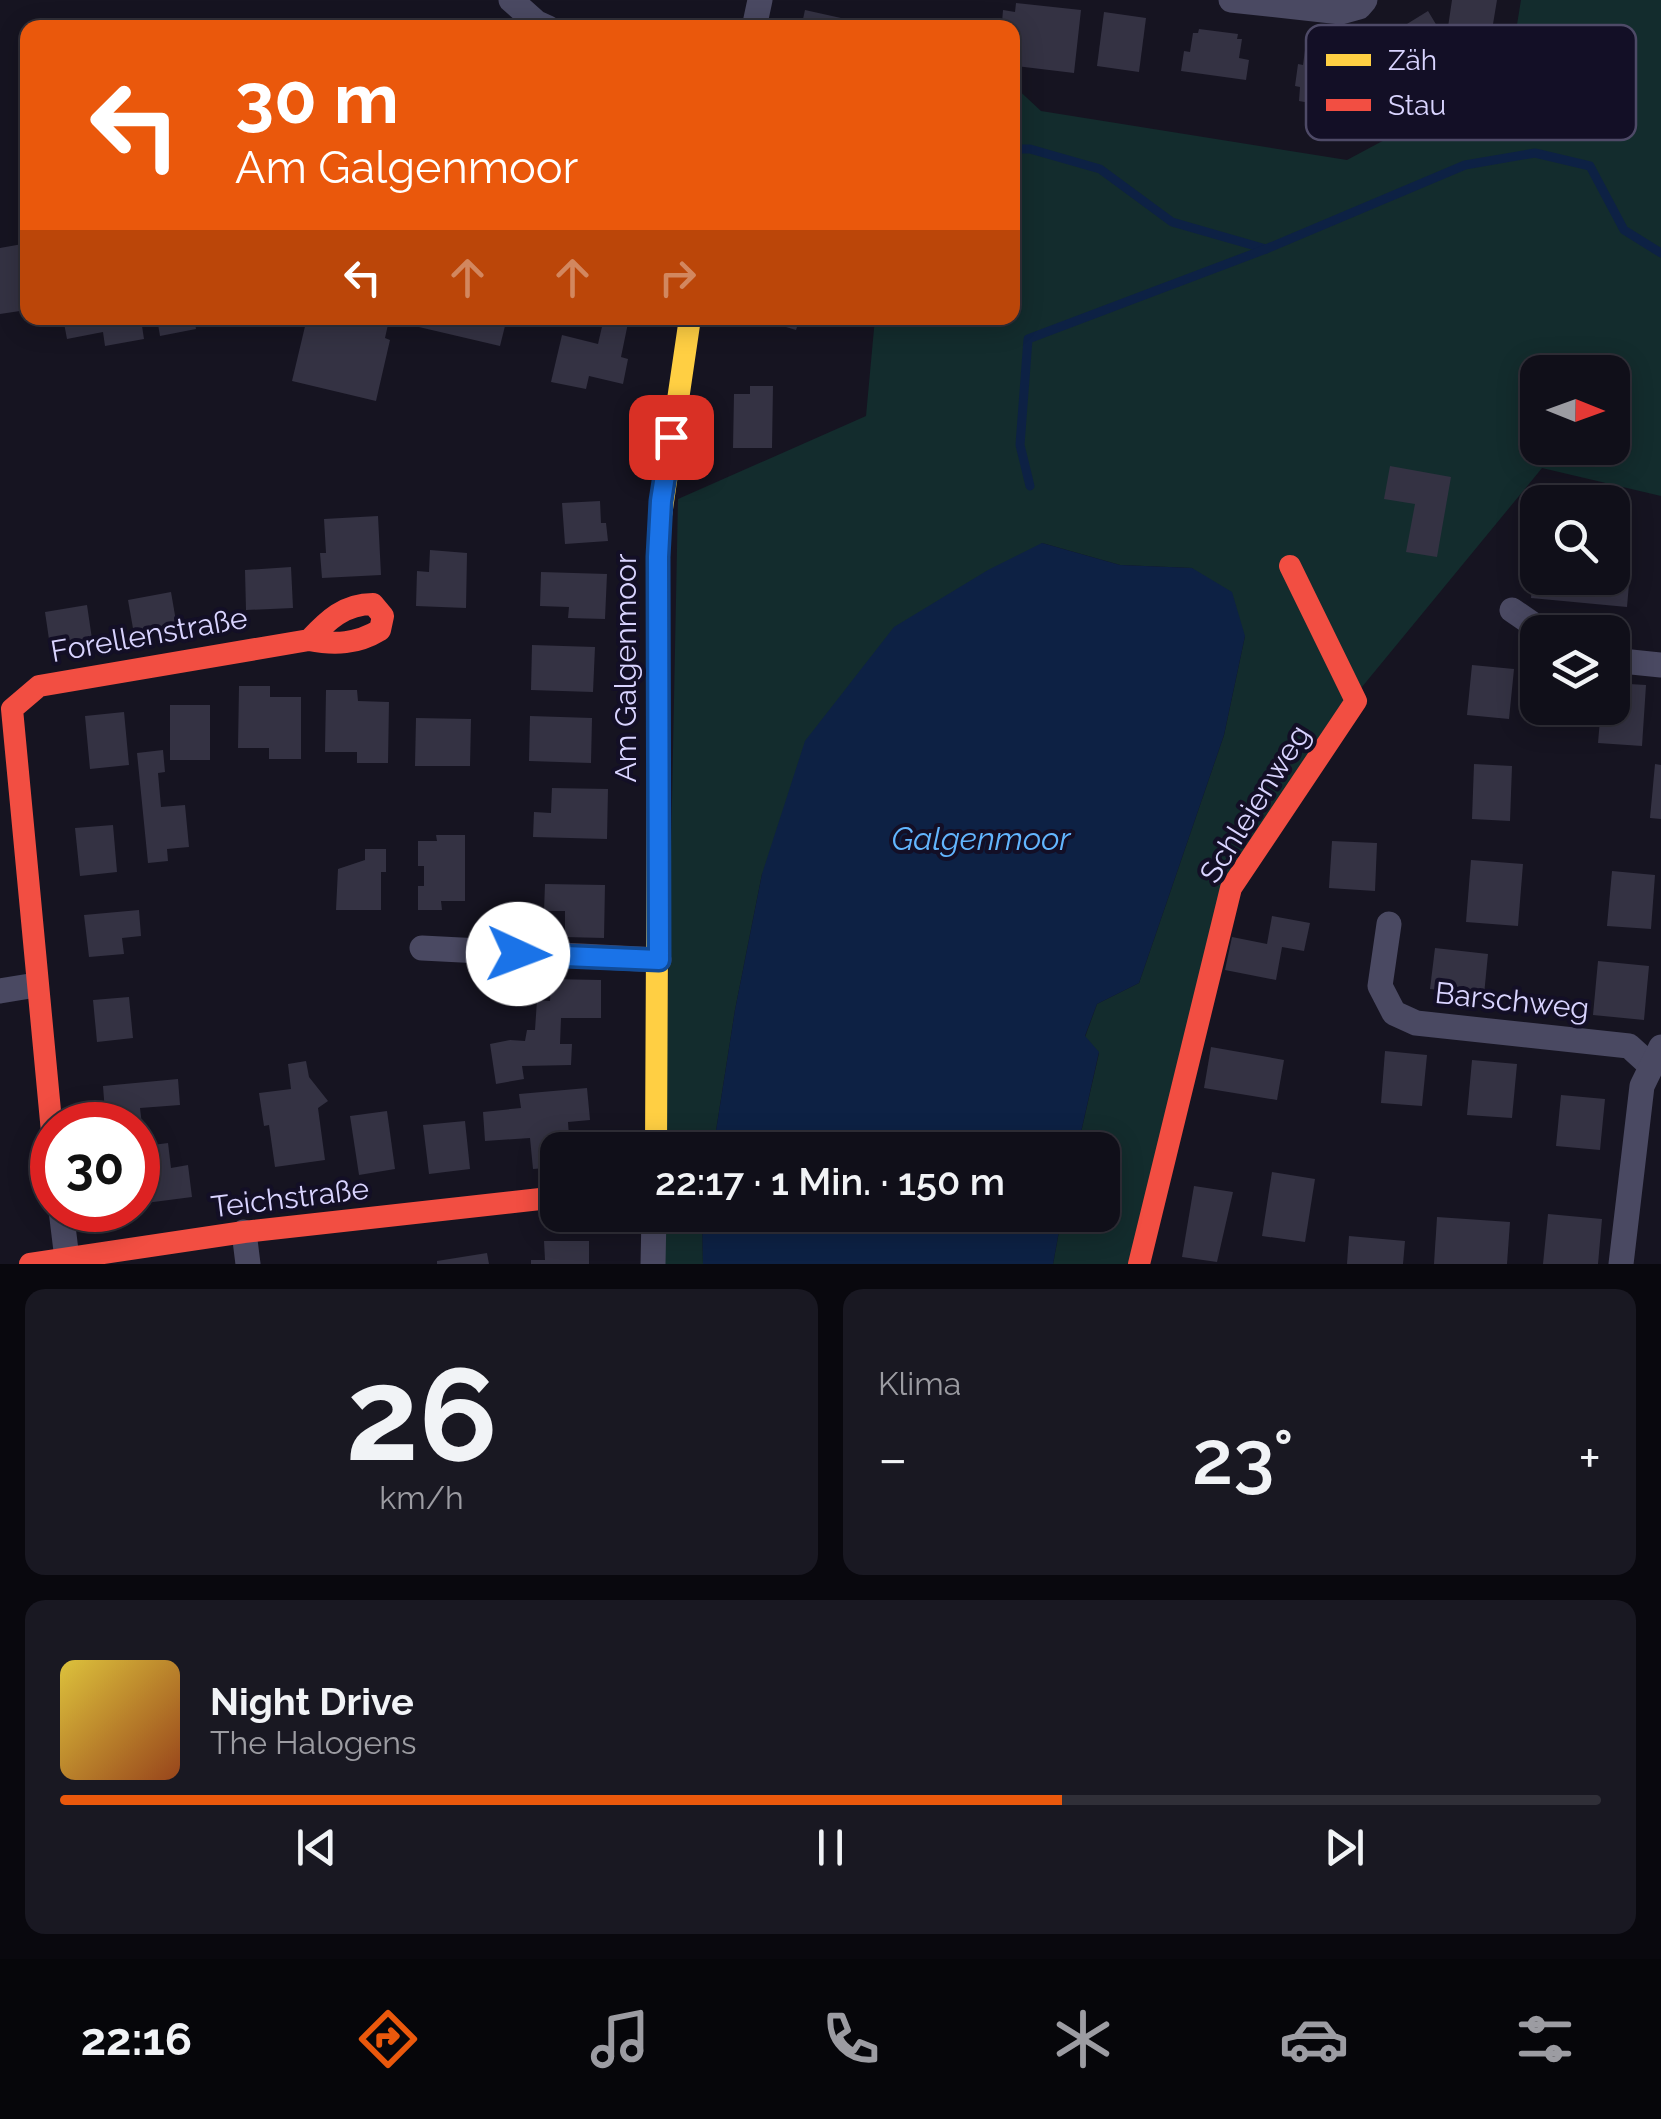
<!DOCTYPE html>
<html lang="de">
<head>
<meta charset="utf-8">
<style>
  body { margin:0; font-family:Raleway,sans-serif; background:#191822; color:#f1f3f6; height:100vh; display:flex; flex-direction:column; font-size:38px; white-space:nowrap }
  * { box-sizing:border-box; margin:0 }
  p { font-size:32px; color:#9c9ca2 }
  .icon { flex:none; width:55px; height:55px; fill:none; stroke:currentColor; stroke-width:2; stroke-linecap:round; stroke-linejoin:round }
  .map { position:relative; height:1264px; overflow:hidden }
  .side { display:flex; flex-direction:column; gap:25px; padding:25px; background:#09080e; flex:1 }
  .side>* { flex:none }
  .banner { position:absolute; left:20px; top:20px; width:1000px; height:305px; border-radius:20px; box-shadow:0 5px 25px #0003,0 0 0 2px #302f38; background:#ea580c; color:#fff; overflow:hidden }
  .needle { width:65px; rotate:91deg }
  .fabs { position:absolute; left:1520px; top:355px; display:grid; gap:20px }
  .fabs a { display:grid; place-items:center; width:110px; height:110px; border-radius:20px; background:#100f19; box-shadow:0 5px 25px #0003,0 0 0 2px #302f38; font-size:50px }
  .speed { position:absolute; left:30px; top:1102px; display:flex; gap:20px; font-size:50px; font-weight:700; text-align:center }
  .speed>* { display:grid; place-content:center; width:130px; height:130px; border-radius:50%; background:#100f19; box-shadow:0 5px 25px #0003,0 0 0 2px #302f38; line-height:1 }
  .speed .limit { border:15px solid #d22; background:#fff; color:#111 }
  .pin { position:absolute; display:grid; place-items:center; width:85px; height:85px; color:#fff; margin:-42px; border-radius:20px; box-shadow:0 5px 15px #0006 }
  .me { position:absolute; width:110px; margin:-55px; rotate:92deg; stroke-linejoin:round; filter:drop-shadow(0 0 8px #0008) }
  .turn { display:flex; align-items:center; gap:35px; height:210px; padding:0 50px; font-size:45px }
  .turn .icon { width:130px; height:130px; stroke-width:2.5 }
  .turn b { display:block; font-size:70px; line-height:85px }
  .lanes { display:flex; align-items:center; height:95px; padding:0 50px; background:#0003; justify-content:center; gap:50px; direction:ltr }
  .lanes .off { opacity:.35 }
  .big { font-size:75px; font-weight:600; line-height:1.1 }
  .side .tile { flex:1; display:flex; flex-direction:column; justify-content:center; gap:15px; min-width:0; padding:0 35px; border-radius:20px; background:#191822 }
  .side .dial { align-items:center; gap:0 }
  .dial b { font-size:130px; line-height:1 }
  .song { display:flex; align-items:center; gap:30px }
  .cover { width:120px; height:120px; border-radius:15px; background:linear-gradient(135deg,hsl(50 70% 55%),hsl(20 70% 35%)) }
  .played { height:10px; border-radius:5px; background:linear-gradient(90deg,#ea580c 65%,#302f38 65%) }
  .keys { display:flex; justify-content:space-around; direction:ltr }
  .heat { display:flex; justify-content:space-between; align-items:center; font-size:55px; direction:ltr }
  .side .tiles { flex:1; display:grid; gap:25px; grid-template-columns:1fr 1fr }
  .tile:last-child { grid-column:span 2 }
  .trip { position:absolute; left:540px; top:1132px; width:580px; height:100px; border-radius:20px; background:#100f19; box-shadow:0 5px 25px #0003,0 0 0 2px #302f38; font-weight:600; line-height:100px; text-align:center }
  .menu { display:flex; height:160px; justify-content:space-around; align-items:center; background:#06060a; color:#9c9ca2 }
  .menu .icon { width:70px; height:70px }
  .menu .selected { color:#ea580c }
  .menu b { font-size:45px; color:#f1f3f6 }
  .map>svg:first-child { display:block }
</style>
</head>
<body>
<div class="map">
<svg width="1661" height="1264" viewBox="0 0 1661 1264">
  <rect width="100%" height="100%" fill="#161421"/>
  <g fill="#132c2d" fill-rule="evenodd">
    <path d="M 1521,0 L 1661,0 L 1661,496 L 1542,468 L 1357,693 L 1228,885 L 1135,1264 L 1053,1264 L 1062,1215 L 1102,1215 L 1102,1150 L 1077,1150 L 1099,1053 L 1085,1037 L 1097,1004 L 1139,983 L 1224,735 L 1245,636 L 1192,568 L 1120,565 L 1042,543 L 762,874 L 735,1010 L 713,1150 L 665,1150 L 678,499 L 866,416 L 875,318 L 1012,318 L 1013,85 L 1041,111 L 1347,160 L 1504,76 L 1514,43 ZM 1538,372 L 1612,372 L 1612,448 L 1538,448 Z"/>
    <path d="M 664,1215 L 702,1215 L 703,1264 L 662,1264 Z"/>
  </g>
  <g fill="#0d2144">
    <path d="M 1042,543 L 1120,565 L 1192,568 L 1232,592 L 1245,636 L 1224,735 L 1139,983 L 1097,1004 L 1085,1036 L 1099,1052 L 1077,1150 L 713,1150 L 735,1010 L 762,874 L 805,741 L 894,627 L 988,570 Z"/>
    <path d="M 702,1215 L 1062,1215 L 1053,1264 L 703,1264 Z"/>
  </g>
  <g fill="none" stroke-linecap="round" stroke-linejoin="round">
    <g stroke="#0d2144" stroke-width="9">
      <path d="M 1012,149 L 1030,149 L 1100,169 L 1172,222 L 1266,249"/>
      <path d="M 1030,486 L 1020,445 L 1028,339 L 1266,249 L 1465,165 L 1535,153 L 1590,166 L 1624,230 L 1661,253"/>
    </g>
  </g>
  <g fill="#343243">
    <path d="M 1452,0 L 1497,0 L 1489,48 L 1435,81 L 1428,69 L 1419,75 L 1394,32 L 1428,11 L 1440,31 L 1448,27 Z"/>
    <path d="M 1016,3 L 1081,10 L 1074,73 L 1015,66 L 1012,28 L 986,28 L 987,22 L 1002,23 L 1003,10 L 1015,12 Z"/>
    <path d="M 805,10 L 859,22 L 857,28 L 801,28 Z"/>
    <path d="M 1104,12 L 1146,18 L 1139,72 L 1097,66 Z"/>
    <path d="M 1199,29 L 1238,34 L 1237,39 L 1242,39 L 1239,58 L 1249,60 L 1246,80 L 1181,71 L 1184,51 L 1190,52 L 1193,33 L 1198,33 Z"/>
    <path d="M 1319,48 L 1343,51 L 1342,56 L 1354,58 L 1348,108 L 1335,106 L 1334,112 L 1310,108 L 1310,103 L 1299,101 L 1300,87 L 1295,86 L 1298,64 L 1303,65 L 1305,50 L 1318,52 Z"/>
    <path d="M 28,243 L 28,302 L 19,303 L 20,311 L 0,314 L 0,248 Z"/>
    <path d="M 63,318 L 194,318 L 196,329 L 160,336 L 158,324 L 142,326 L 144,339 L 105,346 L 103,332 L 67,339 Z"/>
    <path d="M 307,318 L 507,318 L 500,346 L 389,320 L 385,338 L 390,340 L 376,401 L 292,381 Z"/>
    <path d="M 604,318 L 628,323 L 621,357 L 628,359 L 623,384 L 589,376 L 586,389 L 551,382 L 562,335 L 598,344 Z"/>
    <path d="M 756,318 L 800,318 L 796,330 Z"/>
    <path d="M 750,386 L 773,386 L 772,448 L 733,448 L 734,394 L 750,394 Z"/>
    <path d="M 1390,466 L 1451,477 L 1437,557 L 1406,552 L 1415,504 L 1384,499 Z"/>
    <path d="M 600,501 L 601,523 L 606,523 L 608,541 L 565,544 L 562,503 Z"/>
    <path d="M 378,516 L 381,575 L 322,578 L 320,553 L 326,553 L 324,519 Z"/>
    <path d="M 1612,547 L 1632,549 L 1627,607 L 1531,598 L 1535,552 L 1538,552 L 1538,578 L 1612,578 Z"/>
    <path d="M 430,550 L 467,553 L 466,608 L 416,606 L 417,571 L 429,572 Z"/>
    <path d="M 291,567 L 293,608 L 246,610 L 245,570 Z"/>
    <path d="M 541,572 L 607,574 L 605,619 L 568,618 L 569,607 L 540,606 Z"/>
    <path d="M 171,592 L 177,627 L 134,634 L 128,600 Z"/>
    <path d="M 87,605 L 92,639 L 50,646 L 45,612 Z"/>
    <path d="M 532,645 L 595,647 L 593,692 L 531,690 Z"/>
    <path d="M 1472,665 L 1514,669 L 1509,719 L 1467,715 Z"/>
    <path d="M 1612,683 L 1646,685 L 1642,746 L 1598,743 L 1601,708 L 1612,708 Z"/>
    <path d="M 239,686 L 270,686 L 270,697 L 301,697 L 301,759 L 269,759 L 269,748 L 238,748 Z"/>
    <path d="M 326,690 L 357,690 L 358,701 L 389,702 L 388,763 L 357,763 L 357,752 L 325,752 Z"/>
    <rect x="170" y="705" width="40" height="55"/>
    <path d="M 124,712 L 129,765 L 90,769 L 85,716 Z"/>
    <path d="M 530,716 L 592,718 L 591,763 L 529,761 Z"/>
    <path d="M 416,718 L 471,719 L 470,766 L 415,766 Z"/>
    <path d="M 163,750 L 165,772 L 158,773 L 161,807 L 185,805 L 189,847 L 167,849 L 168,861 L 148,863 L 137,753 Z"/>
    <path d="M 1474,764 L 1512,766 L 1510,821 L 1472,819 Z"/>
    <path d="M 1655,764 L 1661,765 L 1661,819 L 1650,818 Z"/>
    <path d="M 552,788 L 608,789 L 607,839 L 533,837 L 534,812 L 551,813 Z"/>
    <path d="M 113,825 L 117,872 L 80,876 L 75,828 Z"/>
    <path d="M 436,835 L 465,835 L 465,901 L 441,901 L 442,910 L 418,910 L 418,886 L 424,886 L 424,866 L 418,866 L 418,841 L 437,841 Z"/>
    <path d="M 1332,841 L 1377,843 L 1375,891 L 1329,888 Z"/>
    <path d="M 365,849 L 386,849 L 386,872 L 381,872 L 381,910 L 336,910 L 338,869 L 365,860 Z"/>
    <path d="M 1471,860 L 1523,864 L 1518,926 L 1466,922 Z"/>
    <path d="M 1612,871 L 1655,875 L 1651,929 L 1607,926 Z"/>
    <path d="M 545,884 L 605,885 L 604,938 L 565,937 L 565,911 L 544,911 Z"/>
    <path d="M 139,910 L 141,936 L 122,938 L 124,954 L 89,957 L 84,915 Z"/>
    <path d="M 1272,916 L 1310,923 L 1304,951 L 1282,947 L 1276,980 L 1225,970 L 1232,937 L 1267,944 Z"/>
    <path d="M 1435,948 L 1488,954 L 1484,995 L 1430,989 Z"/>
    <path d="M 1598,961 L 1649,966 L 1644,1020 L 1593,1015 Z"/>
    <path d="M 551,979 L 601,980 L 601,1018 L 561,1018 L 560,1044 L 572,1044 L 571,1065 L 522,1066 L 524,1079 L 496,1084 L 490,1044 L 510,1040 L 525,1041 L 527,1030 L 535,1030 L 537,1000 L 550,1001 Z"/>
    <path d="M 129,997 L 133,1038 L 97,1042 L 93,1000 Z"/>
    <path d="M 1211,1047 L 1284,1060 L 1277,1100 L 1204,1088 Z"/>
    <path d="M 1385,1051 L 1427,1055 L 1422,1106 L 1381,1103 Z"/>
    <path d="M 1472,1060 L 1517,1064 L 1512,1118 L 1467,1115 Z"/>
    <path d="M 306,1061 L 309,1077 L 328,1101 L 318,1108 L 325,1160 L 275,1167 L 269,1125 L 264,1126 L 259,1093 L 291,1089 L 288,1064 Z"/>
    <path d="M 178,1079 L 180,1105 L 140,1108 L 142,1125 L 106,1125 L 103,1086 Z"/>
    <path d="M 587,1088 L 590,1120 L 568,1122 L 570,1150 L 558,1150 L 558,1167 L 533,1169 L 530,1138 L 485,1141 L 483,1112 L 521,1108 L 519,1094 Z"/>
    <path d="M 1561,1095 L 1605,1099 L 1600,1150 L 1556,1146 Z"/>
    <path d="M 387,1111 L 395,1169 L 359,1175 L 350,1116 Z"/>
    <path d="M 465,1121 L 470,1169 L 429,1174 L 423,1125 Z"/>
    <path d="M 168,1143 L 171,1168 L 188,1165 L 192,1197 L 138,1204 L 138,1164 L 147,1163 L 145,1146 Z"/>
    <path d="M 1272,1172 L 1315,1179 L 1305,1242 L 1262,1236 Z"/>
    <path d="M 1194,1186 L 1233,1192 L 1217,1262 L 1182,1257 Z"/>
    <path d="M 1548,1214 L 1602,1219 L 1598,1264 L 1543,1264 Z"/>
    <path d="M 1437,1217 L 1510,1222 L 1507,1264 L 1434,1264 Z"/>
    <path d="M 1349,1236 L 1405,1241 L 1403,1264 L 1347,1264 Z"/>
    <path d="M 544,1241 L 589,1241 L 589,1264 L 531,1264 L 531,1260 L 545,1260 Z"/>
    <path d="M 487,1253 L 489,1264 L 437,1264 L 437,1261 Z"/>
  </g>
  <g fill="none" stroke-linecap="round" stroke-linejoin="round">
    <g stroke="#4a4962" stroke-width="25">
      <path d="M 511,0 L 537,23 L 548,28"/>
      <path d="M 1231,0 L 1341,12 L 1359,7 L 1365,0"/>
      <path d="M 754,28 L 760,0"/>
      <path d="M 1512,610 L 1544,632"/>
      <path d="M 1612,660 L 1661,665"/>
      <path d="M 1389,924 L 1380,986 L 1394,1013 L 1416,1023 L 1629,1046 L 1651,1066"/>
      <path d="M 422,948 L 659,960"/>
      <path d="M 0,991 L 36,985"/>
      <path d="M 61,1210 L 67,1259"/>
      <path d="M 244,1232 L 248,1264"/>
      <path d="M 653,1264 L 654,1215"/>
      <path d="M 1621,1264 L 1642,1086 L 1661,1047"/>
    </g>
    <path stroke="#ffcf43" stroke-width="22" d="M 656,1150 L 659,529 L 690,318"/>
    <g stroke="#f24e42" stroke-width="22">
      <path d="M 52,1132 L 12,709 L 39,686 L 309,640 C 335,645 357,644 380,630 L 383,616 L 373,604 C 344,604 328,620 309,640"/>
      <path d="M 30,1264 L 244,1232 L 558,1197"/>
      <path d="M 1139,1264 L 1231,888 L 1356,701 L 1290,566"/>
    </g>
  </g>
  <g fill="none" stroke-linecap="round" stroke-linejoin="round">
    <defs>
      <path id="route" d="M 518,954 L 659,960 L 658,557 L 661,501 L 671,437"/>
    </defs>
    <use href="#route" stroke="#114b97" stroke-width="25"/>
    <use href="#route" stroke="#1a73e8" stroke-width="18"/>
  </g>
  <g text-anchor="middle" stroke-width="8" stroke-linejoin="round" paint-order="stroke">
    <g font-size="30" fill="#d9d4ff" stroke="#130f26">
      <text transform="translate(149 635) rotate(-10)" y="10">Forellenstraße</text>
      <text transform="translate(626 668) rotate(-90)" y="10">Am Galgenmoor</text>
      <text transform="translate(1255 804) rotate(-58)" y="10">Schleienweg</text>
      <text transform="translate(1512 1001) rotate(6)" y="10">Barschweg</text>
      <text transform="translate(290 1198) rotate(-7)" y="10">Teichstraße</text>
    </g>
    <g font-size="32" font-style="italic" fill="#62b6ff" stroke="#130f26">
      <text x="981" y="850">Galgenmoor</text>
    </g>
  </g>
  <rect x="1306" y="25" width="330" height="115" rx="15" fill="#130f26" stroke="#4e4a67" stroke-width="2.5"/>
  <rect x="1326" y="54" width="45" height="12" fill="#ffcf43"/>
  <rect x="1326" y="99" width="45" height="12" fill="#f24e42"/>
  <g font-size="28" fill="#d9d4ff">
    <text x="1388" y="70">Zäh</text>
    <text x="1388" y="115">Stau</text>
  </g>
</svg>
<div class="fabs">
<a><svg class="needle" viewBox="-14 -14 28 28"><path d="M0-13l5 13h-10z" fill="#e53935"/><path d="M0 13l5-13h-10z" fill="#9c9ca2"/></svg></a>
<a><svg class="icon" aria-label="search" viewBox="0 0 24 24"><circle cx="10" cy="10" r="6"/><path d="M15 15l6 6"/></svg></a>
<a><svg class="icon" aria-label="layers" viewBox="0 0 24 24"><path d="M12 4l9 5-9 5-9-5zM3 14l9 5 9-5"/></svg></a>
</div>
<div class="speed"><div class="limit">30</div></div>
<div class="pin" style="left:671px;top:437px;background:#d93025"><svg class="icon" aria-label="arrive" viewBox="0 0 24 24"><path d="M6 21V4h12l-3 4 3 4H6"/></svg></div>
<svg class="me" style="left:518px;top:954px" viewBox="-20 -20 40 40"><circle r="19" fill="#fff"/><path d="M0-13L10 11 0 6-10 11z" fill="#1a73e8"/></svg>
<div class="trip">22:17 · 1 Min. · 150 m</div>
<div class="banner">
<div class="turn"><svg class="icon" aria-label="left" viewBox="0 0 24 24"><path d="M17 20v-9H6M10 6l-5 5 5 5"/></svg><div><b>30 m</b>Am Galgenmoor</div></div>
<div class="lanes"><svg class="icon" aria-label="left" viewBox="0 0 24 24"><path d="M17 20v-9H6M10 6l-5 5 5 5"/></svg><svg class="icon off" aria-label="ahead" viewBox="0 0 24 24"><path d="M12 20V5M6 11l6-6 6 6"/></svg><svg class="icon off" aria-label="ahead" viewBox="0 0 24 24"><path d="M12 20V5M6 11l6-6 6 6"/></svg><svg class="icon off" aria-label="right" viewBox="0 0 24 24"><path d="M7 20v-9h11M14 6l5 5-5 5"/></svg></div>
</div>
</div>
<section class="side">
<div class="tiles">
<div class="tile dial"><b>26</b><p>km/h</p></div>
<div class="tile"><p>Klima</p>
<div class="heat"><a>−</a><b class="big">23°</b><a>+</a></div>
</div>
<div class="tile">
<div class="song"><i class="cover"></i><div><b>Night Drive</b><p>The Halogens</p></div></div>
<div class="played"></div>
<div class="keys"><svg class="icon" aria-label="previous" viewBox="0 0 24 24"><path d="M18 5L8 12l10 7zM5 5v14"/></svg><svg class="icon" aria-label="pause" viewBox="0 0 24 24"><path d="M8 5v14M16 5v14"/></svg><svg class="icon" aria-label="next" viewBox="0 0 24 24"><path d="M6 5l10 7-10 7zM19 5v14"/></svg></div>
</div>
</div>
</section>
<nav class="menu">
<b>22:16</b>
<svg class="icon selected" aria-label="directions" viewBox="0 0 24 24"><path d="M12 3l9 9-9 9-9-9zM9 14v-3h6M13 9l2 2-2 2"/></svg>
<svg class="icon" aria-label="music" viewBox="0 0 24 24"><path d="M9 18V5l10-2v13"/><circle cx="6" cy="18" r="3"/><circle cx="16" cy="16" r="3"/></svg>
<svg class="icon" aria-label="phone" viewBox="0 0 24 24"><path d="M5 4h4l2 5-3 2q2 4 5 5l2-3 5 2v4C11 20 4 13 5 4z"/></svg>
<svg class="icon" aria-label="climate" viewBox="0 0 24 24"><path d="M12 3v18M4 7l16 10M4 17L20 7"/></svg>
<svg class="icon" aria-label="car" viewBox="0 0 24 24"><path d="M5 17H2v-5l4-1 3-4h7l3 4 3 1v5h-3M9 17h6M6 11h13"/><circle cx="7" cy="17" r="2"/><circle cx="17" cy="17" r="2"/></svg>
<svg class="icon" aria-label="filters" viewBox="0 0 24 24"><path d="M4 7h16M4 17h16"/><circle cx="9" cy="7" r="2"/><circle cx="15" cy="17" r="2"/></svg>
</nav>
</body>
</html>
